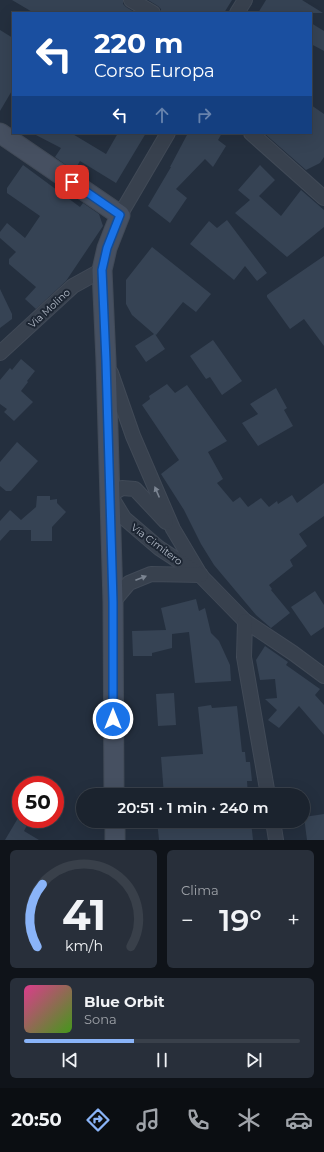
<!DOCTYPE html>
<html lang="it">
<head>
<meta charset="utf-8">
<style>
  body { margin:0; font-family:Montserrat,sans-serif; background:#282f3a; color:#f1f3f6; height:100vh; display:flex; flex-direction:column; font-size:15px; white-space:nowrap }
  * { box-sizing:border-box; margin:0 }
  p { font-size:13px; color:#a0a4aa }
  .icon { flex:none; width:22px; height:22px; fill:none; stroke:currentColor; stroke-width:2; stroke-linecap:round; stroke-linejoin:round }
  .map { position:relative; height:840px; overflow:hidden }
  .sheet { display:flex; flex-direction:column; gap:10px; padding:10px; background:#0f1319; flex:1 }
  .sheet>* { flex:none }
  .banner { position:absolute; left:12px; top:12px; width:300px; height:122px; border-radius:0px; box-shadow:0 4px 16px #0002,0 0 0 1px #39404a; background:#1a4fa0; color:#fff; overflow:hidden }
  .speed { position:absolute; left:12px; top:776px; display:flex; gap:8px; font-size:20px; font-weight:700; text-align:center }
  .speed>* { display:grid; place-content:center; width:52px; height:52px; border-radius:50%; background:#1b232e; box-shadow:0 4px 16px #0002,0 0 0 1px #39404a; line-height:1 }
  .speed .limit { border:6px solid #d22; background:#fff; color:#111 }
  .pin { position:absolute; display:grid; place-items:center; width:34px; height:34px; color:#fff; margin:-17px; border-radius:8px; box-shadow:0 2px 6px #0006 }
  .me { position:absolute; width:44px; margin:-22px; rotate:0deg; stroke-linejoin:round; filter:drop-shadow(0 0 3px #0008) }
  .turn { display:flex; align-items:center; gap:14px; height:84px; padding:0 16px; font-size:18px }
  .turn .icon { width:52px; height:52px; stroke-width:2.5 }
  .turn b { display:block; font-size:28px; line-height:34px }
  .lanes { display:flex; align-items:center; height:38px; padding:0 16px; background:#0003; justify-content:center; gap:20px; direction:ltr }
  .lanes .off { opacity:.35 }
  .big { font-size:30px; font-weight:600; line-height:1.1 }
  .sheet .card { flex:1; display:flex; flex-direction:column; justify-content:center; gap:6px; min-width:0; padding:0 14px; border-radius:6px; background:#282f3a }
  .sheet .dial { align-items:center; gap:0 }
  .dial svg { height:104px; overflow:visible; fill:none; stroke:#39404a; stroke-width:7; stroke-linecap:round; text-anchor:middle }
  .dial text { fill:#f1f3f6; stroke:none }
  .song { display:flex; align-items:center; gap:12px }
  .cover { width:48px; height:48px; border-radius:6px; background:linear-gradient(135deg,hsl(330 70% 55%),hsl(100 70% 35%)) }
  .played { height:4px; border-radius:2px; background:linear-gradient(90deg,#8ab4f8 40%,#39404a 40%) }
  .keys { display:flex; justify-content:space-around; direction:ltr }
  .heat { display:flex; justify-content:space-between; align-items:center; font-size:22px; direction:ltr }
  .sheet .tiles { flex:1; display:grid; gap:10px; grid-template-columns:1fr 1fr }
  .card:last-child { grid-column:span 2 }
  .trip { position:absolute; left:76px; top:788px; width:234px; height:40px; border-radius:20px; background:#1b232e; box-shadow:0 4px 16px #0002,0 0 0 1px #39404a; font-weight:600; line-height:40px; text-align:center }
  .tab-bar { display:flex; height:64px; justify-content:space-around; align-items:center; background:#0b0e12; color:#a0a4aa }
  .tab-bar .icon { width:28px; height:28px }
  .tab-bar .active { color:#8ab4f8 }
  .tab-bar b { font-size:18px; color:#f1f3f6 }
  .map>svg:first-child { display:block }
</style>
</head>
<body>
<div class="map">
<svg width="324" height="840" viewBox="0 0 324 840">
  <rect width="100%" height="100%" fill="#242f3e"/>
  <g fill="#364354">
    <path d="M 12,0 L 123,0 L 123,4 L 126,7 L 136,13 L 34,13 Z"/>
    <path d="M 148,0 L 232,0 L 224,13 L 161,13 L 161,9 L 158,6 Z"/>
    <path d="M 266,0 L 302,0 L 323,13 L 258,13 Z"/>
    <path d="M 311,23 L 324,31 L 324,51 L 311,44 Z"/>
    <path d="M 0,30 L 13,38 L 13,89 L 0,111 Z"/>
    <path d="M 311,105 L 324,114 L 324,157 L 320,163 L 306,170 L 264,133 L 311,133 Z"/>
    <path d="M 32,133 L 71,133 L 106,154 L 118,133 L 146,133 L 116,183 L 80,161 L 74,171 L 55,157 L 61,148 Z"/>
    <path d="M 188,133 L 222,133 L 218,140 L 226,146 L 213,167 L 205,159 L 176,189 L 187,198 L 170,223 L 148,206 L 171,167 L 170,167 Z"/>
    <path d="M 23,165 L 80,207 L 83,203 L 99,214 L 103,226 L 66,281 L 36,309 L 25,299 L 36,287 L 9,264 L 9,259 L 16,252 L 0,238 L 0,232 L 7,223 L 25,238 L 40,216 L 7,193 L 7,188 Z"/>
    <path d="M 260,165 L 275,180 L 259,196 L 281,216 L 301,190 L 324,210 L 324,227 L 287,257 L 235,213 L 250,200 L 238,190 Z"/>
    <path d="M 227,220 L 267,273 L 257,281 L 245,266 L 234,280 L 190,244 L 209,221 L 217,228 Z"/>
    <path d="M 152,247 L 211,294 L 196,312 L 183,302 L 156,335 L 155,334 L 165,349 L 146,362 L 135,346 L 154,334 L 132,315 L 126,304 L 126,280 Z"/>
    <path d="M 324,256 L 324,346 L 304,319 L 290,329 L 267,297 L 267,295 Z"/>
    <path d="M 0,289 L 12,314 L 12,319 L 0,328 Z"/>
    <path d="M 213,340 L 242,381 L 222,395 L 210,377 L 206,379 L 190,356 Z"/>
    <path d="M 21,359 L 35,371 L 27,381 L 28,382 L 21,391 L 33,402 L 14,421 L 4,412 L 7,409 L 0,404 L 0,380 L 10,368 L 12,370 Z"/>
    <path d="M 167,384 L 175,393 L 187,385 L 227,441 L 208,452 L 223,479 L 217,483 L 233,502 L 240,497 L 248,507 L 261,498 L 269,507 L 277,501 L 278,504 L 292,495 L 297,503 L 324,483 L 324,516 L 299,534 L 307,546 L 290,560 L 293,566 L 269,585 L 272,589 L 271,590 L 290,613 L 271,628 L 256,615 L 214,565 L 201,544 L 184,510 L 161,474 L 179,460 L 142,405 L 150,399 L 149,396 Z"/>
    <path d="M 276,388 L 287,408 L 284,410 L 293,426 L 258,446 L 242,423 L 258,414 L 250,404 Z"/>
    <path d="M 17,442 L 38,461 L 11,491 L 6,491 L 0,486 L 0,462 Z"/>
    <path d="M 37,496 L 50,496 L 50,500 L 57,499 L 57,503 L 66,512 L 52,527 L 52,541 L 31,541 L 31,530 L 10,530 L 0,541 L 0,521 L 10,510 L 21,520 L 36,507 Z"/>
    <path d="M 315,591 L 324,605 L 324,627 L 311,636 L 291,607 Z"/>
    <path d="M 196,599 L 199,611 L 205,608 L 211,633 L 219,641 L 230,665 L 231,681 L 195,683 L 189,632 L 172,634 L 172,648 L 152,653 L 152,656 L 133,656 L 132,631 L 166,630 L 161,608 Z"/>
    <path d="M 265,646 L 288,662 L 286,665 L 320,689 L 315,695 L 324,705 L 324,735 L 299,706 L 279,728 L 268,720 L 277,710 L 265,699 L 277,698 L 275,679 L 260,680 L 256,660 Z"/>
    <path d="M 174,693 L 176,725 L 158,726 L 156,694 Z"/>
    <path d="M 211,705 L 212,708 L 237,706 L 242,752 L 245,752 L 246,762 L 250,762 L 252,781 L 247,781 L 248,795 L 164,795 L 161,757 L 203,754 L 198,707 Z"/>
    <path d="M 21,813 L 21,819 L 30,819 L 24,831 L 39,840 L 5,840 Z"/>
    <path d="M 324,814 L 324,840 L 307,840 L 304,817 Z"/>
    <path d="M 157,821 L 251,821 L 253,840 L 159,840 Z"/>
  </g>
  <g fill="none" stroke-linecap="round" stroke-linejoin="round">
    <defs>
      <g id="street">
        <path d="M 131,0 L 153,13"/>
        <path d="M 237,13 L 245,0"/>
        <path d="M 251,133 L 324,198"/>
        <path d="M 120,215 L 168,133"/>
        <path d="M 0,353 L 73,286 L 102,270"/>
        <path d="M 111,373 L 133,436 L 173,529 L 201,576 L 245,621 L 293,653 L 324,676"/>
        <path d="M 166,522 L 135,489 L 122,488 L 110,495 L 124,518 L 159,548 L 197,573"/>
        <path d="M 113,602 L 129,583 L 151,574 L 201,575"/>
        <path d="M 245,621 L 244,657 L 268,795"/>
        <path d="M 273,821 L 276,840"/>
      </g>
      <g id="secondary">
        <path d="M 0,133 L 120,215 L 107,248 L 102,270 L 106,361 L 113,602 L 114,795"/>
        <path d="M 115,821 L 115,840"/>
      </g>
    </defs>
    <use href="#street" stroke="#414a57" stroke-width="16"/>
    <use href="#secondary" stroke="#414a57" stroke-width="21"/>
    <use href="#street" stroke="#38414e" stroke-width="14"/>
    <use href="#secondary" stroke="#465061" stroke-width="19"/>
  </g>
  <defs><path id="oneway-solid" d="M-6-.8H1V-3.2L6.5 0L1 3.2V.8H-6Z"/></defs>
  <g fill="#7c8592">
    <use href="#oneway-solid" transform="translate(157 492) rotate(-113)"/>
    <use href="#oneway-solid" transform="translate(141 578) rotate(-21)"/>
  </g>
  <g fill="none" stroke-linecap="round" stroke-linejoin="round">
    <defs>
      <path id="route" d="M 72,182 L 120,215 L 107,248 L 102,270 L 106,361 L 113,602 L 113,719"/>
    </defs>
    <use href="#route" stroke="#114b97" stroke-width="10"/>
    <use href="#route" stroke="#1a73e8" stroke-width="7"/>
  </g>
  <g text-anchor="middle" stroke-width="4" stroke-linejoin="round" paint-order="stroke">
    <g font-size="10" fill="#b4bcc9" stroke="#1d2633">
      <text transform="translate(49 308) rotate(-43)" y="4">Via Molino</text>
      <text transform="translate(157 544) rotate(37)" y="4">Via Cimitero</text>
    </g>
  </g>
</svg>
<div class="speed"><div class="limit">50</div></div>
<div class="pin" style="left:72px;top:182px;background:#d93025"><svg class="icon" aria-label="arrive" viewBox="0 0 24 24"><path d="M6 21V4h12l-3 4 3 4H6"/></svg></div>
<svg class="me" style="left:113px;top:719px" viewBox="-20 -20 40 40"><circle r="17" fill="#1a73e8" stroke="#fff" stroke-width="3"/><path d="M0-11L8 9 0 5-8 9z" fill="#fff"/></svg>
<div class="trip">20:51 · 1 min · 240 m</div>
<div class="banner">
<div class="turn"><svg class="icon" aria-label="left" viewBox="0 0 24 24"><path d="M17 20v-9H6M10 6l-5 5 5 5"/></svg><div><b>220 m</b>Corso Europa</div></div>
<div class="lanes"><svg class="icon" aria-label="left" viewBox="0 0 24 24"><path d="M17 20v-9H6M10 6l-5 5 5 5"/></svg><svg class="icon off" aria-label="ahead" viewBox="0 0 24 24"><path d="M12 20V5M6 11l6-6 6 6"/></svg><svg class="icon off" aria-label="right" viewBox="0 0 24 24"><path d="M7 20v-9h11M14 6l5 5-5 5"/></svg></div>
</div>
</div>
<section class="sheet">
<div class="tiles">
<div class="card dial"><svg viewBox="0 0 100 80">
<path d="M14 69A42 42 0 1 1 86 69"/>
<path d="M14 69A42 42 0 0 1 18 21" stroke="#8ab4f8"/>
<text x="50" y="56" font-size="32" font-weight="700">41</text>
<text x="50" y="72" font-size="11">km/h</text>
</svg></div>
<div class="card"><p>Clima</p>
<div class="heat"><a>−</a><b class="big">19°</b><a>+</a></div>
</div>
<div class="card">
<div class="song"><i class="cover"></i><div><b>Blue Orbit</b><p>Sona</p></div></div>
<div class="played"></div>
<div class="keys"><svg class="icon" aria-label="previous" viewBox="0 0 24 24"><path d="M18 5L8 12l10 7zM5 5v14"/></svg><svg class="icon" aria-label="pause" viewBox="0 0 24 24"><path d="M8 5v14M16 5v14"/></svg><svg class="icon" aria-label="next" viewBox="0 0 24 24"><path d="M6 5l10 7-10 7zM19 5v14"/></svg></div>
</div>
</div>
</section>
<nav class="tab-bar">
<b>20:50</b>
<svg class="icon active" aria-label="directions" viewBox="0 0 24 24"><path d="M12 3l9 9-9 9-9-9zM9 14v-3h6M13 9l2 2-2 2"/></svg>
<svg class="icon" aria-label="music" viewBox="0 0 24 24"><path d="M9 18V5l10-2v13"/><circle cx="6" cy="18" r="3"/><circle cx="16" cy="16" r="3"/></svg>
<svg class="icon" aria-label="phone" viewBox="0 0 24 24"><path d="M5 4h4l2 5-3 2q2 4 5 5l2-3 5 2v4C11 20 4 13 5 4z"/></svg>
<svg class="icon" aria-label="climate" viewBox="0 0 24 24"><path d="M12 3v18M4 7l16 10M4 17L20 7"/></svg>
<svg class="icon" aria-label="car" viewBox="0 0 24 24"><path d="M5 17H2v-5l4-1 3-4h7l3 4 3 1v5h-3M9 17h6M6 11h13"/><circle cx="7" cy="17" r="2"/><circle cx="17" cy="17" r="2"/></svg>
</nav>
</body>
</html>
